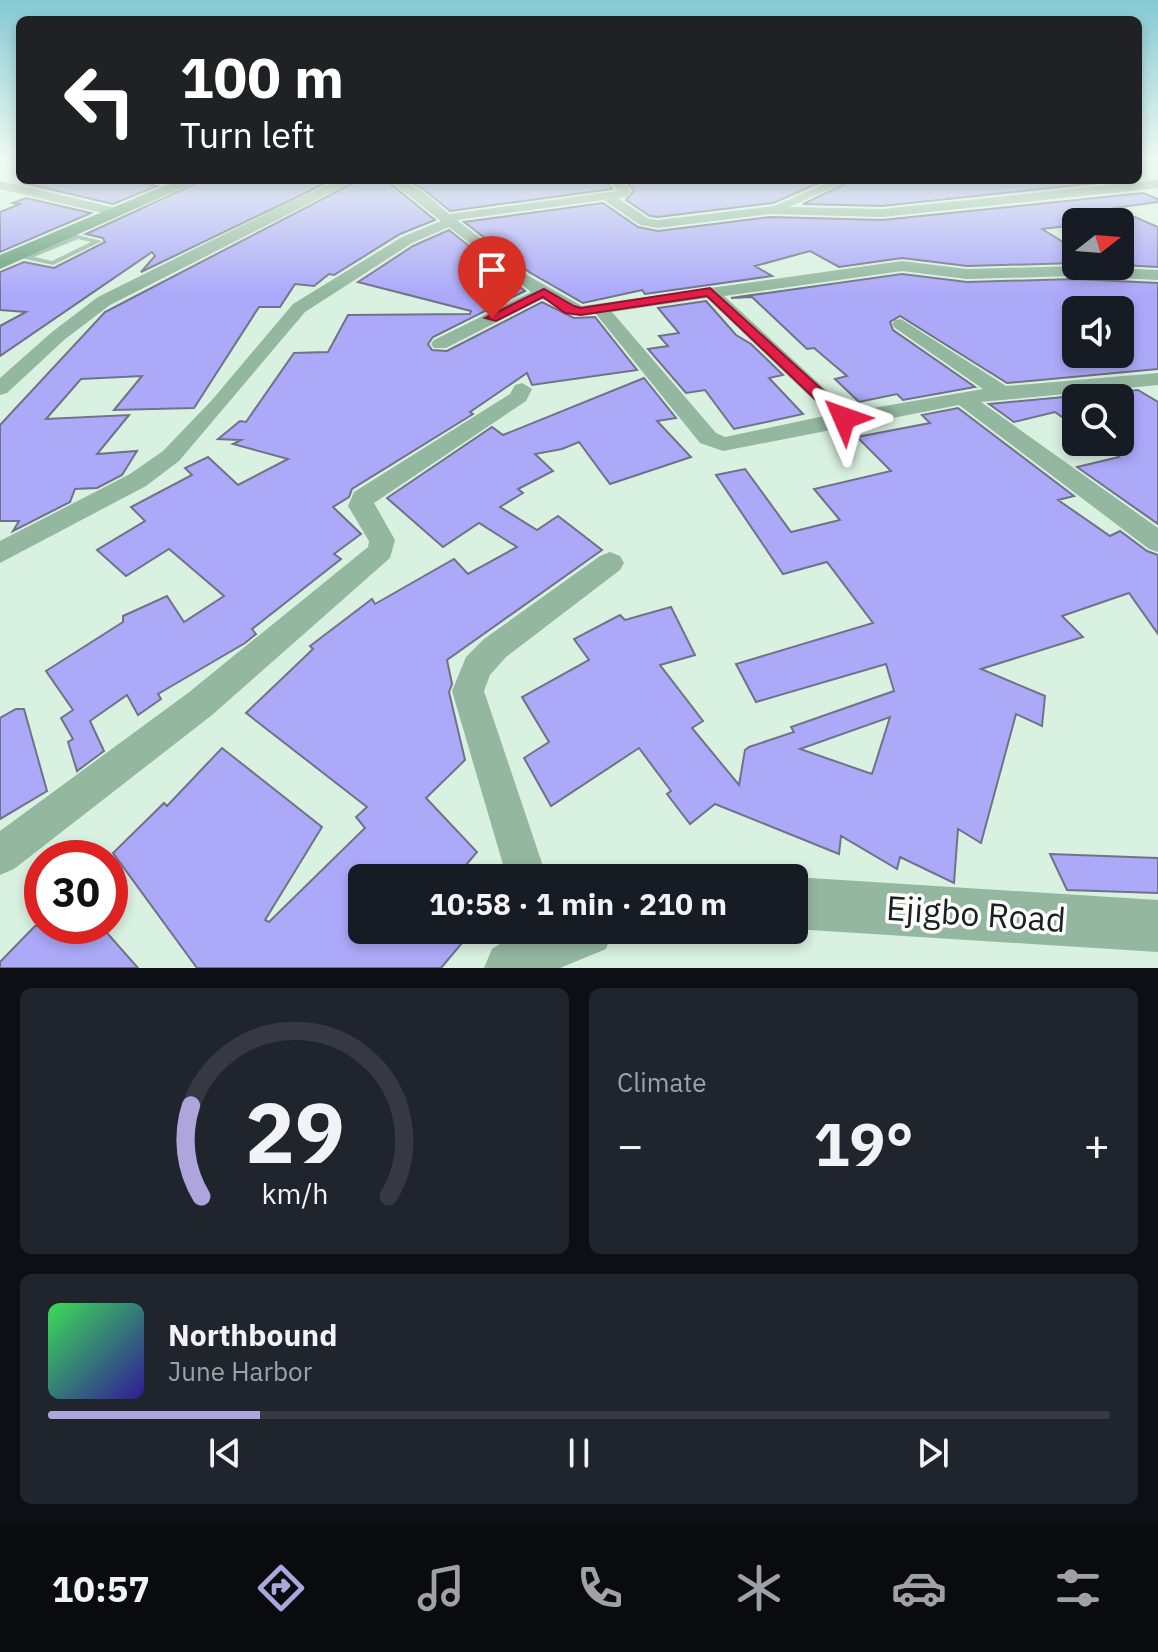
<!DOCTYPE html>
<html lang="en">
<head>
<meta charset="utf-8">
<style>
  body { margin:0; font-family:"IBM Plex Sans",sans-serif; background:#20242c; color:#f1f3f6; height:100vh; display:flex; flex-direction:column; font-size:30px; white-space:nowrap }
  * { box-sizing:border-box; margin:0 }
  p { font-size:26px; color:#9ea1a6 }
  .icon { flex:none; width:44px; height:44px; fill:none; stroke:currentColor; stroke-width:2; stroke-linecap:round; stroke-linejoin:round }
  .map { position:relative; height:968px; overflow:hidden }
  .panel { display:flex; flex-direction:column; gap:20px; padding:20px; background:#0d0f14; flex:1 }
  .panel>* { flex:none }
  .hud { position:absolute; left:16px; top:16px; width:1126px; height:168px; border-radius:12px; box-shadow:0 4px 12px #0003; background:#202124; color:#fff; overflow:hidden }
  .needle { width:52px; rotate:73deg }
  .controls { position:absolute; left:1062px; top:208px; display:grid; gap:16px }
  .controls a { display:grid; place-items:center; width:72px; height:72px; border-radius:12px; background:#171b24; box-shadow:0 4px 12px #0003; font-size:40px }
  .speed { position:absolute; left:24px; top:840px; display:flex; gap:16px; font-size:40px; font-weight:700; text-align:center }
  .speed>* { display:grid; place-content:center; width:104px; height:104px; border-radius:50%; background:#171b24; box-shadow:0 4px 12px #0003; line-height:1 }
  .speed .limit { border:12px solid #d22; background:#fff; color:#111 }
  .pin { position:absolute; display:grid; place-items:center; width:68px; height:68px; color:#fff; margin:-82px -34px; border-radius:50% 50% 50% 0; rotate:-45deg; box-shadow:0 0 8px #0007 }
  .pin .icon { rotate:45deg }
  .me { position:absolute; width:88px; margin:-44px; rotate:313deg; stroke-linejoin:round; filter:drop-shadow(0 0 6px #0008) }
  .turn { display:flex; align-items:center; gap:28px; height:168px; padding:0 32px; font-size:36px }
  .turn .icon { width:104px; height:104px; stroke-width:2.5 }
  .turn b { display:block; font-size:56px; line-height:68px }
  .big { font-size:60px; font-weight:700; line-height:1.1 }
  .panel .tile { flex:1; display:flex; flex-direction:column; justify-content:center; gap:12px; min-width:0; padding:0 28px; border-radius:12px; background:#20242c }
  .panel .dial { align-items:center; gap:0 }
  .dial svg { height:208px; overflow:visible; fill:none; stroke:#363941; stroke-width:7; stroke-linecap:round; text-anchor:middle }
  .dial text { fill:#f1f3f6; stroke:none }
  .song { display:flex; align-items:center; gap:24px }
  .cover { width:96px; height:96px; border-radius:12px; background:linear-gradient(135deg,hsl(130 70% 55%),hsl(250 70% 35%)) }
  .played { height:8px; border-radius:4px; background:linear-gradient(90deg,#aea5dd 20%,#363941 20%) }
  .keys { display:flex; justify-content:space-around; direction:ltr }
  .heat { display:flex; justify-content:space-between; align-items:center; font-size:44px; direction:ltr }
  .panel .tiles { flex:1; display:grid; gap:20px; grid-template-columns:1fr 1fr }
  .tile:last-child { grid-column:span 2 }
  .trip { position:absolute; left:348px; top:864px; width:460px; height:80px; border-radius:12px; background:#171b24; box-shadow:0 4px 12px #0003; font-weight:700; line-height:80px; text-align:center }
  .menu { display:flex; height:128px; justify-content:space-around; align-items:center; background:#090b0e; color:#9ea1a6 }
  .menu .icon { width:56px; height:56px }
  .menu .on { color:#aea5dd }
  .menu b { font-size:36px; color:#f1f3f6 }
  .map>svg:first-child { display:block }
</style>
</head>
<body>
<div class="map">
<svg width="1158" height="968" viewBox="0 0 1158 968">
  <rect width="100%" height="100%" fill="#d9f1e1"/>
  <g fill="#aca9f9" stroke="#717187" stroke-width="2" fill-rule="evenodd">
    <path d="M 23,180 L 125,180 L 157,186 L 113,204 L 23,183 Z"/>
    <path d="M 203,180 L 332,180 L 141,272 L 155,256 L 152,252 L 0,356 L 0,326 L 26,312 L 0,310 L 0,272 L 24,262 L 54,268 L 105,242 L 103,238 L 86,234 Z"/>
    <path d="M 359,180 L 386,180 L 435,220 L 400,234 L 334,275 L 329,274 L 314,286 L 295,284 L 280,307 L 259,307 L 194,408 L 114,410 L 142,376 L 81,379 L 46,419 L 129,415 L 97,454 L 137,451 L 122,475 L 97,488 L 75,489 L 70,502 L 13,531 L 19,521 L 0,521 L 0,425 L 105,312 Z"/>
    <path d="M 407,180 L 606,180 L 612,189 L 450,211 L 423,189 Z"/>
    <path d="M 625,180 L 826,180 L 773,203 L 658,217 L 650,216 L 626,200 L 634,191 Z"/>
    <path d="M 853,180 L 1113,180 L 1116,181 L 882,206 L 803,204 Z"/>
    <path d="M 1143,193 L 1158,199 L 1158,202 L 1114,208 L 1158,227 L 1158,267 L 1120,265 L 1120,222 L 1076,222 L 1076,225 L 1042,229 L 1076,250 L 1076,263 L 967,266 L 902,258 L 839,267 L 810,251 L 755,266 L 772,276 L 645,294 L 642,290 L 583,303 L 529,272 L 464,222 L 603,203 L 638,227 L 658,231 L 770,217 L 882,220 Z"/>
    <path d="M 26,198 L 91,213 L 0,252 L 0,212 L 20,204 L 13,203 Z"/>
    <path d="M 449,230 L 525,291 L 433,337 L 428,344 L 432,350 L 447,351 L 542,302 L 574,318 L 595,317 L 637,370 L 532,385 L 527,373 L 470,412 L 473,414 L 352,489 L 349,497 L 333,507 L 361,534 L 334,554 L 341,559 L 252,629 L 256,634 L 245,643 L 158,694 L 161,699 L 138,715 L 127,695 L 90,721 L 104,751 L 77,771 L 68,742 L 73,739 L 61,718 L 73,710 L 46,671 L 123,622 L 123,616 L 167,596 L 184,622 L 224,596 L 169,549 L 126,576 L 97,550 L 145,521 L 131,507 L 192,475 L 185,468 L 208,457 L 238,485 L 288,459 L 233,444 L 241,440 L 218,439 L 240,421 L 246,422 L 294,353 L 328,352 L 348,315 L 470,314 L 471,311 L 358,282 L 413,246 Z"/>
    <path d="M 902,274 L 967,282 L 1075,279 L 1158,283 L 1158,369 L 1007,383 L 900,316 L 890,322 L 893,330 L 975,387 L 903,400 L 897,394 L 859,402 L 835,379 L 847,376 L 814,348 L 807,349 L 752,297 L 731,298 ZM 1120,308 L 1120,354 L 1076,354 L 1076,310 Z"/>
    <path d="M 706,301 L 736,335 L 751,344 L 783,375 L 769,378 L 803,414 L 734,429 L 705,390 L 686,393 L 648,349 L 668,346 L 659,336 L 679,333 L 658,308 Z"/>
    <path d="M 644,378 L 676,418 L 657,421 L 691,457 L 610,484 L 579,442 L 562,449 L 535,454 L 553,471 L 518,489 L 523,493 L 500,507 L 537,530 L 558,516 L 602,550 L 447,660 L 452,684 L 449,692 L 465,760 L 426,798 L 477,852 L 455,878 L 362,878 L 362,930 L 473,930 L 441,968 L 197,968 L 113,853 L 164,803 L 167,806 L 222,748 L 322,827 L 265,920 L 269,922 L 365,828 L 356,817 L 367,807 L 246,713 L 313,649 L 310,646 L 372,599 L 375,604 L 454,559 L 468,574 L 517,547 L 479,523 L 443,547 L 387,498 L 492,427 L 503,435 Z"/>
    <path d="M 1138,390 L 1158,402 L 1158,524 L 1077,467 L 1119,457 L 1097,442 L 1120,442 L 1120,394 L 1076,398 L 1076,427 L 1055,412 L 1014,422 L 989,404 Z"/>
    <path d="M 958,408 L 1074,496 L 1058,500 L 1110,536 L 1120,531 L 1147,551 L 1158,555 L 1158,634 L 1129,593 L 1062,616 L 1083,637 L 981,669 L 1045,696 L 1042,726 L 1016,714 L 981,843 L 958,829 L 954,883 L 900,857 L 897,869 L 841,836 L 839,854 L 715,804 L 690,824 L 667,794 L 671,791 L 639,748 L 551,806 L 524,758 L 549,742 L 522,697 L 589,660 L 574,639 L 620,615 L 625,620 L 671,607 L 695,655 L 660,665 L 703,721 L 692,728 L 739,785 L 745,750 L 749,747 L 794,732 L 791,727 L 894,691 L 886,664 L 756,702 L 736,664 L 873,623 L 827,562 L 783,574 L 716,475 L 745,469 L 791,532 L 840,520 L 814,489 L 891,471 L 857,437 L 930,423 L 922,415 ZM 890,717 L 872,774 L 800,749 Z"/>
    <path d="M 16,709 L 24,709 L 47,791 L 0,819 L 0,718 Z"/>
    <path d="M 1050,854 L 1158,858 L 1158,893 L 1067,890 Z"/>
    <path d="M 35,926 L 101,926 L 138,968 L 0,968 L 0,962 Z"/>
  </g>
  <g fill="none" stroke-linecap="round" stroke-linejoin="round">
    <g fill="#94b7a0" fill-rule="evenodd">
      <path d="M 149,180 L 163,180 L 173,183 L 170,185 Z"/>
      <path d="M 65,232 L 102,241 L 53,265 L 12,256 L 16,254 L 25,255 L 70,237 L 63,235 L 63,233 ZM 78,239 L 91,242 L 52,261 L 34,257 Z"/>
    </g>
    <g fill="#94b7a0" fill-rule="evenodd">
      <path d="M 340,180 L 356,180 L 110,305 L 64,340 L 7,393 L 0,395 L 0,378 L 52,332 L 98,297 L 295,199 Z"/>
      <path d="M 389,180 C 415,180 430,198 449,214 L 618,191 L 609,180 L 621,180 L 631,191 L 627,197 L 618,198 L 649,219 L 658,220 L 774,206 L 834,180 L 850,180 L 789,207 L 882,209 L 1158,180 L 1158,188 L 882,217 L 770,214 L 658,228 L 640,225 L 604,200 L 457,220 L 527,275 L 582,306 L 902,261 L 967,269 L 1075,266 L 1158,270 L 1158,280 L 1075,276 L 967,279 L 902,271 L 724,296 L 850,412 L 983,389 L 895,328 L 892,324 L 895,320 L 901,319 L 1006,386 L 1158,373 L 1158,385 L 981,402 L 1158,528 L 1158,552 L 1149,549 L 959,405 L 723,451 L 700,443 L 596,314 L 575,315 L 542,299 L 446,348 L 434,348 L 431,344 L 434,340 L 531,292 L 449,227 L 412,243 L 305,312 L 179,461 L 146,486 L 0,563 L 0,541 L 130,474 L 163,451 L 212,400 L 293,304 L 402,237 L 441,221 ZM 707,298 L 829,415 L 725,437 L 716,433 L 612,312 Z"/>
      <path d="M 0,181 L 112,207 L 113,210 L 107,214 L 0,189 Z"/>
      <path d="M 522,383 L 532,389 L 526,401 L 374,503 L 395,540 L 390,558 L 212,715 L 14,869 L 0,875 L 0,831 L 188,693 L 368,547 L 369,541 L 348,506 L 354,492 L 510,394 L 515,385 Z"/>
      <path d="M 610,552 L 620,556 L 624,563 L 620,570 L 506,657 L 490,675 L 484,691 L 547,878 L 507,878 L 452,691 L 466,657 L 484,639 L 600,556 Z"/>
    </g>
    <g fill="#94b7a0" fill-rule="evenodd">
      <path d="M 794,877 L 1158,900 L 1158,952 L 794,929 Z"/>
      <path d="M 522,930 L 613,930 L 606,949 L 560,968 L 484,968 L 492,949 Z"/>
    </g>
    <path fill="#679e7b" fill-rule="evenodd" d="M 178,180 L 200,180 L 0,269 L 0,255 Z"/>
  </g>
  <linearGradient id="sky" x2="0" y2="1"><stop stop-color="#85c9d2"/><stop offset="0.54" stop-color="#eef9f2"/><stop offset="1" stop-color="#eef9f2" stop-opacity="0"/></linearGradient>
  <rect width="1158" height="293" fill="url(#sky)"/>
  <path fill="#e11d48" stroke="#92132f" stroke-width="2" d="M 710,288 L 850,415 L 850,421 L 838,421 L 707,296 L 581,315 L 565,313 L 543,297 L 496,321 L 485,318 L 544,289 L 574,306 L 581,308 Z"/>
  <g text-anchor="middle" stroke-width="7" stroke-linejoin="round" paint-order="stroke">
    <g font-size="34" fill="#19221c" stroke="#fff">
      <text transform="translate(976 914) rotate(4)" y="12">Ejigbo Road</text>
    </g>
  </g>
</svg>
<div class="controls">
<a><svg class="needle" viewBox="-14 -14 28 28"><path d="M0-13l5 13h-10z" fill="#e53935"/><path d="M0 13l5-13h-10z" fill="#9ea1a6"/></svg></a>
<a><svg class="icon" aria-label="sound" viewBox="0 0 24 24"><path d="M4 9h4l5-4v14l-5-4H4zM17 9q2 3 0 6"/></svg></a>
<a><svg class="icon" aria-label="search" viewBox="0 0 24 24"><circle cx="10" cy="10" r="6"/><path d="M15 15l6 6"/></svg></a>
</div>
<div class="speed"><div class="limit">30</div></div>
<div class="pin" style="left:492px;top:318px;background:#d93025"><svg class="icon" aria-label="arrive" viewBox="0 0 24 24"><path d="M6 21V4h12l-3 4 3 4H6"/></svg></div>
<svg class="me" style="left:844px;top:418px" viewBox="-20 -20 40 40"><path d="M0-17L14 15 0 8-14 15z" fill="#e11d48" stroke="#fff" stroke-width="4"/></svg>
<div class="trip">10:58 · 1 min · 210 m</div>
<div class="hud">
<div class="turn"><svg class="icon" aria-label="left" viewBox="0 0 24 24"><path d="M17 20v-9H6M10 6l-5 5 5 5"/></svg><div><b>100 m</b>Turn left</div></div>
</div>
</div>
<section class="panel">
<div class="tiles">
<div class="tile dial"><svg viewBox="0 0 100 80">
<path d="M14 69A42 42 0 1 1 86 69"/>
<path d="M14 69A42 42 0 0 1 10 34" stroke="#aea5dd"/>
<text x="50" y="56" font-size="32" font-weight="700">29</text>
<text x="50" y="72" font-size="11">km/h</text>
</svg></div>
<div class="tile"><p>Climate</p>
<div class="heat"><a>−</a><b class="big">19°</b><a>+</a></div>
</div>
<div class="tile">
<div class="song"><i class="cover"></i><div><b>Northbound</b><p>June Harbor</p></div></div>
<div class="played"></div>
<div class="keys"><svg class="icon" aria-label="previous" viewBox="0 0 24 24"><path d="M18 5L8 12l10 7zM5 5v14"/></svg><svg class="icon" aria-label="pause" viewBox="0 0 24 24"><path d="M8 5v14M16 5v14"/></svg><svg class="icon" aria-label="next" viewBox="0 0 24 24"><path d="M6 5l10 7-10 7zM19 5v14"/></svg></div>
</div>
</div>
</section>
<nav class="menu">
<b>10:57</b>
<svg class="icon on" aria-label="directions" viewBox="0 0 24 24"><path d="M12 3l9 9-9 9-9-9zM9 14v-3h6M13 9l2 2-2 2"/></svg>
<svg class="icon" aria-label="music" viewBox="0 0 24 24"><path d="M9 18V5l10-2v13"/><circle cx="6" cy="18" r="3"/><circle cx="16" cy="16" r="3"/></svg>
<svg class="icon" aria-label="phone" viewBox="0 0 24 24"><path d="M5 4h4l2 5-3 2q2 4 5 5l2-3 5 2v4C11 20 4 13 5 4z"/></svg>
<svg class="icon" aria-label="climate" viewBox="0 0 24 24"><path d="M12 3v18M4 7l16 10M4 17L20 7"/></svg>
<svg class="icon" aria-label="car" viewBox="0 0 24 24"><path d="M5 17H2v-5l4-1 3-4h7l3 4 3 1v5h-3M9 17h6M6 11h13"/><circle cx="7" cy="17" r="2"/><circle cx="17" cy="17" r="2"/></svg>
<svg class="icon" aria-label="filters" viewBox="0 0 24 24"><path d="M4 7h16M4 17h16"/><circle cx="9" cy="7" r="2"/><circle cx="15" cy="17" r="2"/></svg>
</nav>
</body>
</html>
